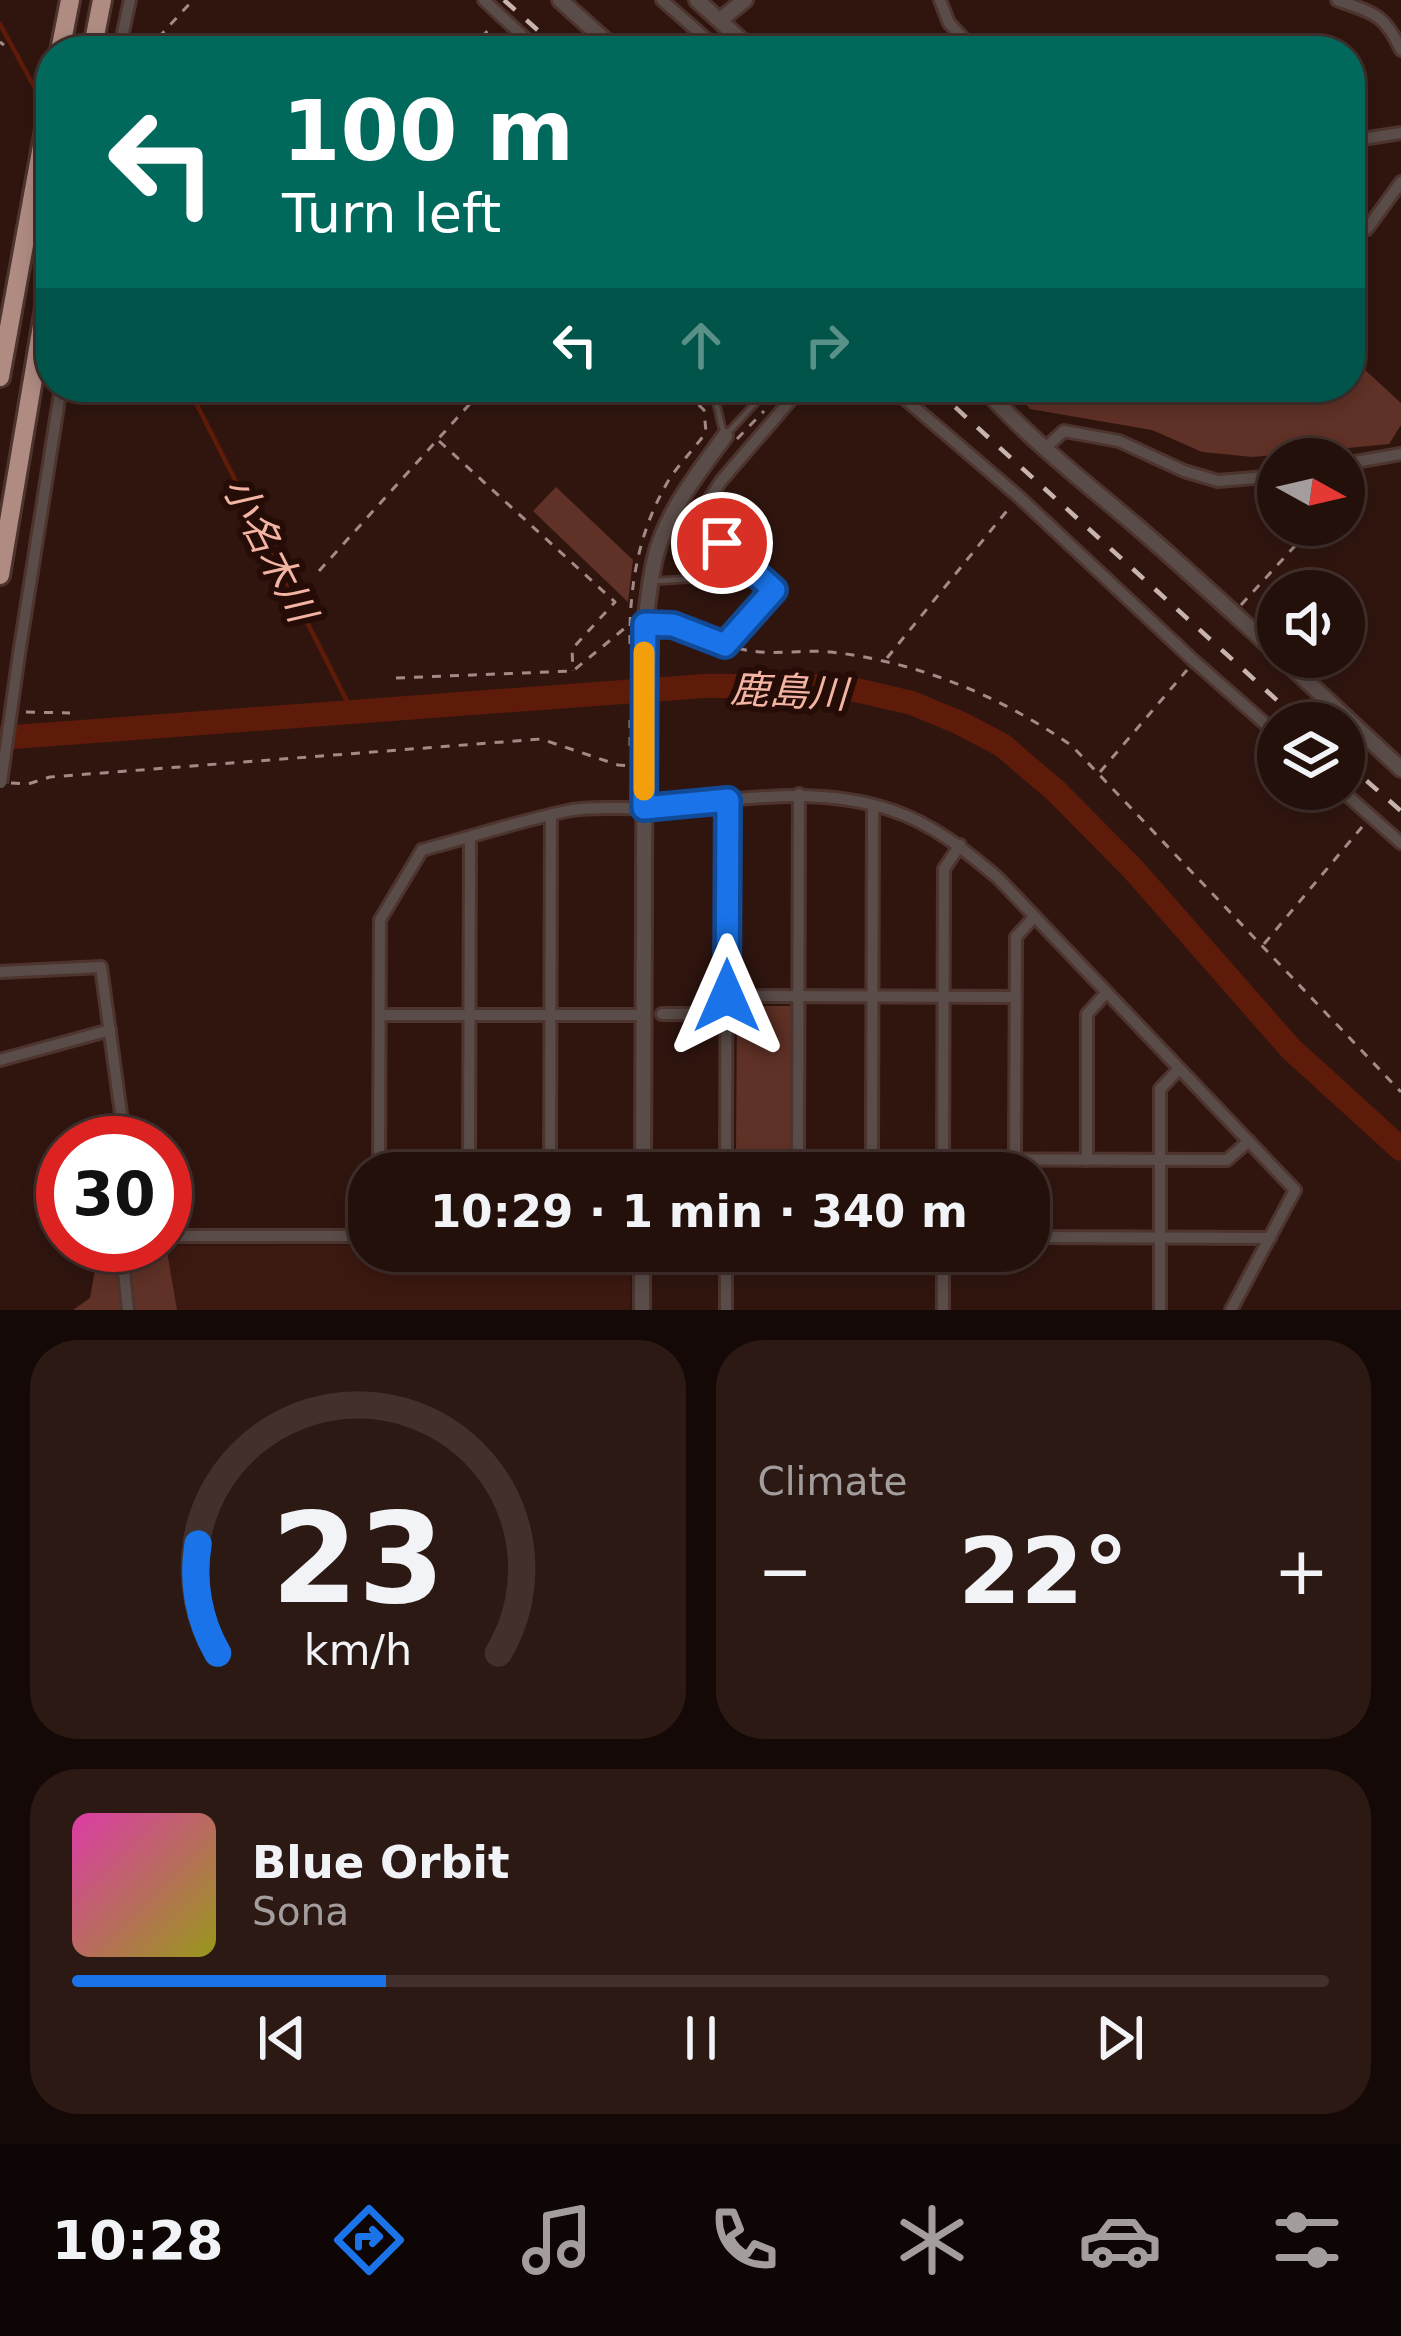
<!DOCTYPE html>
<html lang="en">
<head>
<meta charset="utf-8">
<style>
  body { margin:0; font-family:"DejaVu Sans","Noto Sans JP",sans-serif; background:#2c1914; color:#f1f3f6; height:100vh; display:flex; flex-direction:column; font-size:45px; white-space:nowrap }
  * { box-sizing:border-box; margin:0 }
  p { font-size:39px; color:#a39d9d }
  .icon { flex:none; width:66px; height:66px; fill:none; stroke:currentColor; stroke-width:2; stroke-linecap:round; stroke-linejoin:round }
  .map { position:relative; height:1310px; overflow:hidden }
  .details { display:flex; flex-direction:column; gap:30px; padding:30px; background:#140906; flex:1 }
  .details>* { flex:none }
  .top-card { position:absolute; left:36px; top:36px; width:1329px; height:366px; border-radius:48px; box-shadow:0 6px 18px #0003,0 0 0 3px #41302c; background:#00695c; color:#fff; overflow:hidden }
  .needle { width:78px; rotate:98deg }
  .controls { position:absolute; left:1257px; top:438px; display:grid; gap:24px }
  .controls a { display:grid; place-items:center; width:108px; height:108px; border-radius:50%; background:#24100b; box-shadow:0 6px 18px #0003,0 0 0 3px #41302c; font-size:60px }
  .speed { position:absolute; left:36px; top:1116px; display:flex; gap:24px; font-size:60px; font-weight:700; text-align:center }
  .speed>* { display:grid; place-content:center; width:156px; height:156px; border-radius:50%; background:#24100b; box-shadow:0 6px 18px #0003,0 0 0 3px #41302c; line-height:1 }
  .speed .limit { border:18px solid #d22; background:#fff; color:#111 }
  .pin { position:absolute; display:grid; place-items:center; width:102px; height:102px; color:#fff; margin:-51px; border:6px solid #fff; border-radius:50%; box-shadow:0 3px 12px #0007 }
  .me { position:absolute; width:132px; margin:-66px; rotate:0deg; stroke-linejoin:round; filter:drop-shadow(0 0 9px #0008) }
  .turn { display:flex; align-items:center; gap:42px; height:252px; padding:0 48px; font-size:54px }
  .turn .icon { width:156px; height:156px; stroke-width:2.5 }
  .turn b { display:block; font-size:84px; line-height:102px }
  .lanes { display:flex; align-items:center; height:114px; padding:0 48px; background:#0003; justify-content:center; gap:60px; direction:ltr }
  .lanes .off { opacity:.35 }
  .big { font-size:90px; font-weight:700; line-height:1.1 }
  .details .tile { flex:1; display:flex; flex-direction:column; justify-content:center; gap:18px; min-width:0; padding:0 42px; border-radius:48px; background:#2c1914 }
  .details .dial { align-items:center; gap:0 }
  .dial svg { height:312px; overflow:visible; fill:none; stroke:#41302c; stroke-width:7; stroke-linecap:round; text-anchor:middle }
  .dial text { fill:#f1f3f6; stroke:none }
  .song { display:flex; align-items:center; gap:36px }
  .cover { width:144px; height:144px; border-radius:18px; background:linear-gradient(135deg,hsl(320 70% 55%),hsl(60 70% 35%)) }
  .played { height:12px; border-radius:6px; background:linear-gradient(90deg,#1a73e8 25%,#41302c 25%) }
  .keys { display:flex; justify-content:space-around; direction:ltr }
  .heat { display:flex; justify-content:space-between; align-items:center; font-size:66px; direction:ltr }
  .details .tiles { flex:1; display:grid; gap:30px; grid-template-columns:1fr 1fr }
  .tile:last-child { grid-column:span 2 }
  .trip { position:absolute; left:348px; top:1152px; width:702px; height:120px; border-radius:48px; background:#24100b; box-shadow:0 6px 18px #0003,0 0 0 3px #41302c; font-weight:700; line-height:120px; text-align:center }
  .tabs { display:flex; height:192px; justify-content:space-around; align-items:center; background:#0e0604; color:#a39d9d }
  .tabs .icon { width:84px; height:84px }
  .tabs .selected { color:#1a73e8 }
  .tabs b { font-size:54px; color:#f1f3f6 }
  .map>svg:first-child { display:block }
</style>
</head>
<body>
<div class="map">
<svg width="1401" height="1310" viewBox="0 0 1401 1310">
  <rect width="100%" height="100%" fill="#30150f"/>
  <path fill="#3b1911" d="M 369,1245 L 369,1251 L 631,1251 L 630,1310 L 153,1310 L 143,1246 Z"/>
  <g fill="#603126">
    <path d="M 1350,356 L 1401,403 L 1401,425 L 1389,444 L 1253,457 L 1202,452 L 1152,430 L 1030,409 L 1012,387 L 1350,387 Z"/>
    <path d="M 556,487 L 633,560 L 628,602 L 533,511 Z"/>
    <path d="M 737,1006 L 791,1006 L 791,1150 L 736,1151 Z"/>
    <path d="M 165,1240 L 177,1310 L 73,1310 L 90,1298 L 97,1258 L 107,1245 L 165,1245 Z"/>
  </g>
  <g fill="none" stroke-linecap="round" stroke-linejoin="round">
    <g stroke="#5f1b0a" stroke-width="4.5">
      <path d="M 0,24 L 43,103"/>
      <path d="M 188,387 L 352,711"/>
    </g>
    <path stroke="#5f1b0a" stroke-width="24" d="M 0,738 L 704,686 L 812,686 L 856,690 L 912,703 L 960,723 L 1002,745 L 1056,791 L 1133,869 L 1291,1049 L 1401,1149"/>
    <defs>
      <g id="service">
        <path d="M 1082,51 L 1084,48"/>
        <path d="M 705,387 C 721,402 717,417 725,436 L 770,387"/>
        <path d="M 656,581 L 705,578 L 721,585"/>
      </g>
      <g id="minor">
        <path d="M 484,0 L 539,51"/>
        <path d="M 662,0 L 720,51"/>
        <path d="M 940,0 L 949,23 L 975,51"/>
        <path d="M 1337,0 C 1373,13 1384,13 1401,50"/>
        <path d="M 119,51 L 130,0"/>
        <path d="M 1350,141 L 1401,133"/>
        <path d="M 1350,224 L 1367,229 L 1401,182"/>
        <path d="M 891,387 L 1018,496 L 1194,661 L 1278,735"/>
        <path d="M 1045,448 L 1064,431 L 1119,441 L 1184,471 L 1218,481 L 1278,476"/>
        <path d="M 1344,464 L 1401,454"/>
        <path d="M 645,624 L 686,628 L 725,645 L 774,590 L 696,520 L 721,481 L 802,387"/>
        <path d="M 19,654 L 61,387"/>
        <path d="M 1340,789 L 1401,843"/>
        <path d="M 0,972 L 101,967 L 125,1143"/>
        <path d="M 727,996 L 1015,997"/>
        <path d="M 662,1014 L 727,1014"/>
        <path d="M 380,1015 L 643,1015"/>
        <path d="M 0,1060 L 110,1030"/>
        <path d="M 726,1159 L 1227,1160 L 1249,1141"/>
        <path d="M 798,1159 L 799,794"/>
        <path d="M 872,1160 L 873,805"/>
        <path d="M 1015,1160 L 1016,937 L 1034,917"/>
        <path d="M 1087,1160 L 1087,1014 L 1106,993"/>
        <path d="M 379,1173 L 380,920 L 422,850 C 471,837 522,820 572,810 C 596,806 621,809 645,808 C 727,802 811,783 891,810 C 933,824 965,850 998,878 L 1295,1190 L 1231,1310"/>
        <path d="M 469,1173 L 470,838"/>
        <path d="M 550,1173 L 551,816"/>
        <path d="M 726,1173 L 727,800"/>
        <path d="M 943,1173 L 944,869 L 960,845"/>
        <path d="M 165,1236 L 369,1236"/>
        <path d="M 1029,1237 L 1270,1238"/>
        <path d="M 121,1245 L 128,1310"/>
        <path d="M 726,1310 L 726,1251"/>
        <path d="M 943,1310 L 943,1251"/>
        <path d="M 1160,1310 L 1160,1089 L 1179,1069"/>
      </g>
      <g id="tertiary">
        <path d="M 560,0 L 617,51"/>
        <path d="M 697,0 L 753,51"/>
        <path d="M 720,20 L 745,0"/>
        <path d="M 983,387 C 1028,438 1082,480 1134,524 C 1183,566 1230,610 1278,654"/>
        <path d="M 1281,657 L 1401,769"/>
        <path d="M 643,1173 L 645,624 C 648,602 650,579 655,558 C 666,513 698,473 725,436"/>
        <path d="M 642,1310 L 642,1251"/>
      </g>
      <g id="motorway">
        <path d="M 60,51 L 70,0"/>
        <path d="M 92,51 L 102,0"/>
        <path d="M 0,377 L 51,96"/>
        <path d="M 0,575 L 51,272"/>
      </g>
    </defs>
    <use href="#service" stroke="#4d342e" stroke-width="10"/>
    <use href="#minor" stroke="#4d342e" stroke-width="16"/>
    <use href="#tertiary" stroke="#4d342e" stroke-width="20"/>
    <use href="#motorway" stroke="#4d342e" stroke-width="24"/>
    <g stroke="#a08b86" stroke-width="3" stroke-dasharray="9 9" stroke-linecap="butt">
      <path d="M 0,42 L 4,45"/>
      <path d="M 628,43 L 637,51"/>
      <path d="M 146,51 L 193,0"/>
      <path d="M 469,51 L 492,26"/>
      <path d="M 737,439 L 764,411"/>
      <path d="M 439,441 L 615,602 L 572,649 L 573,671"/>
      <path d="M 1344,492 L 1359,475"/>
      <path d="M 319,571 L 485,387"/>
      <path d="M 1241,605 L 1314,525"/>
      <path d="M 630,644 C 629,585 639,529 670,478 C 681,462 695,448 706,432 L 704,410 L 680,387"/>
      <path d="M 738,648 C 768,657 800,649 831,652 C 918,662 1001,696 1072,746 L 1401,1092"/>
      <path d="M 887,658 L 1010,507"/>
      <path d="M 396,678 L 573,671 L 625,628 L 632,627"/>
      <path d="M 26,712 L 70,713"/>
      <path d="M 630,746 L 630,720"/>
      <path d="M 1100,772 L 1187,670"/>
      <path d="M 11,783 L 28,784 L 50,777 L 541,739 L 618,765 L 631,766"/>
      <path d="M 1264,944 L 1362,827"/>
    </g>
    <use href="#service" stroke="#5a4c48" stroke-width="4.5"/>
    <use href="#minor" stroke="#5a4c48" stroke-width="10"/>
    <use href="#tertiary" stroke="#5a4c48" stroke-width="14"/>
    <use href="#motorway" stroke="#af8b82" stroke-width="18"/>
    <g stroke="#c7b4af" stroke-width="4.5" stroke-dasharray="15 15" stroke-linecap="butt">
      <path d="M 504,0 L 561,51"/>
      <path d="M 933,387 L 1302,723"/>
      <path d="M 1344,761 L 1401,811"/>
    </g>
    <defs>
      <path id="minor-bridge" d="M 1,783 L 19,654"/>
    </defs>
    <use href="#minor-bridge" stroke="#4d342e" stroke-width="16" stroke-linecap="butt"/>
    <use href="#minor-bridge" stroke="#5a4c48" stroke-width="10"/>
  </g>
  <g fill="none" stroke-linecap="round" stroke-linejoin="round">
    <defs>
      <path id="route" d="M 722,543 L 774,590 L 725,645 L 673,625 L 645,624 L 644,808 L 728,800 L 727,996"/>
    </defs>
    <use href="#route" stroke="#114b97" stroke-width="30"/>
    <use href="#route" stroke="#1a73e8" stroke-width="21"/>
    <path stroke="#f59e0b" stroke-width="21" d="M 644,652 L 644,790"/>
  </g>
  <g text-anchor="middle" stroke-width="12" stroke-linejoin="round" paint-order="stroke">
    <g font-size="39" font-style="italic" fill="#f4b4a3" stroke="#260c06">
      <text transform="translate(270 549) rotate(63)" y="14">小名木川</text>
      <text transform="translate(789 691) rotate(3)" y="14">鹿島川</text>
    </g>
  </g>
</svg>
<div class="controls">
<a><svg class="needle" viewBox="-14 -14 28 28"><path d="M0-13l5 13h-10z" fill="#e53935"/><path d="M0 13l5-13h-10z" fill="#a39d9d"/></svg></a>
<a><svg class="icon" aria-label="sound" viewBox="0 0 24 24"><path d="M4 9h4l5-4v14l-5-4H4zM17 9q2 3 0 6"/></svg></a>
<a><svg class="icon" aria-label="layers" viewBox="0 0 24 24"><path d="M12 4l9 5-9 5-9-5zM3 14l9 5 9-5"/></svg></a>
</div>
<div class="speed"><div class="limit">30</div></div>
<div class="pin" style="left:722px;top:543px;background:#d93025"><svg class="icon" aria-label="arrive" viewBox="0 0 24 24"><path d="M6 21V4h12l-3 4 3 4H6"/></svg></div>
<svg class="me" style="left:727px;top:996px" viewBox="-20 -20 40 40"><path d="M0-17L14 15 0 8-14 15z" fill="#1a73e8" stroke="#fff" stroke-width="4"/></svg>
<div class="trip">10:29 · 1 min · 340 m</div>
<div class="top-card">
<div class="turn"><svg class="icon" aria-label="left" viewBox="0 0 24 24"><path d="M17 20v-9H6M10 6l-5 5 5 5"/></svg><div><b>100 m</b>Turn left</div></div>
<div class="lanes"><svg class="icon" aria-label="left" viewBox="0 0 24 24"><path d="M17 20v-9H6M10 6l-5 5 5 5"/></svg><svg class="icon off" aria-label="ahead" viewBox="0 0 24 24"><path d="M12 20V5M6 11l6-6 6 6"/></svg><svg class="icon off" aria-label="right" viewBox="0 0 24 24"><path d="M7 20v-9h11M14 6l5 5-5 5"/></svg></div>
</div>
</div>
<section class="details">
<div class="tiles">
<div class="tile dial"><svg viewBox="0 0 100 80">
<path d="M14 69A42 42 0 1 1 86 69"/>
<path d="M14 69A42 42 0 0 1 9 41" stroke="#1a73e8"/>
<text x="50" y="56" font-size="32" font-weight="700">23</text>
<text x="50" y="72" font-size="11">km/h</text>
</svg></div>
<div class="tile"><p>Climate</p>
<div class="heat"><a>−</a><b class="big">22°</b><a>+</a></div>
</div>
<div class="tile">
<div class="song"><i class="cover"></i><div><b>Blue Orbit</b><p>Sona</p></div></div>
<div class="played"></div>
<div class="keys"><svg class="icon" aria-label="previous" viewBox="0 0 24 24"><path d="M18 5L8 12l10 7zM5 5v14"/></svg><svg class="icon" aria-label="pause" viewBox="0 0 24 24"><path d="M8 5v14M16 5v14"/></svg><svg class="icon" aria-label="next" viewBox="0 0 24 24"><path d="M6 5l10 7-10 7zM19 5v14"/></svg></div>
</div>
</div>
</section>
<nav class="tabs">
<b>10:28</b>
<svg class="icon selected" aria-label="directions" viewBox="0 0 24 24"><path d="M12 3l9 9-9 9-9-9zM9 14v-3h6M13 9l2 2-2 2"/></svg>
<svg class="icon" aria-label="music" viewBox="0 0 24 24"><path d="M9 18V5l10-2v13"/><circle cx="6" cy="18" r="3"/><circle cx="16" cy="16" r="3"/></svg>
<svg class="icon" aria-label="phone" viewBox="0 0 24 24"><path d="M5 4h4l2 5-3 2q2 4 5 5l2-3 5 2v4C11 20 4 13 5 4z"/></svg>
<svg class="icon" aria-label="climate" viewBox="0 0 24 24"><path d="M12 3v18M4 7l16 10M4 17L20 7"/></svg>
<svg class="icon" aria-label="car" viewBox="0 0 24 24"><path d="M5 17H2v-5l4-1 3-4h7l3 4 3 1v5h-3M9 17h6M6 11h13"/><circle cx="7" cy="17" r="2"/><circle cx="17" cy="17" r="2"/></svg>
<svg class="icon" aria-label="filters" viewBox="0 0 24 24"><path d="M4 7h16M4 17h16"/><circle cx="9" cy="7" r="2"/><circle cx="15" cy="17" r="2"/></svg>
</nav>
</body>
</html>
